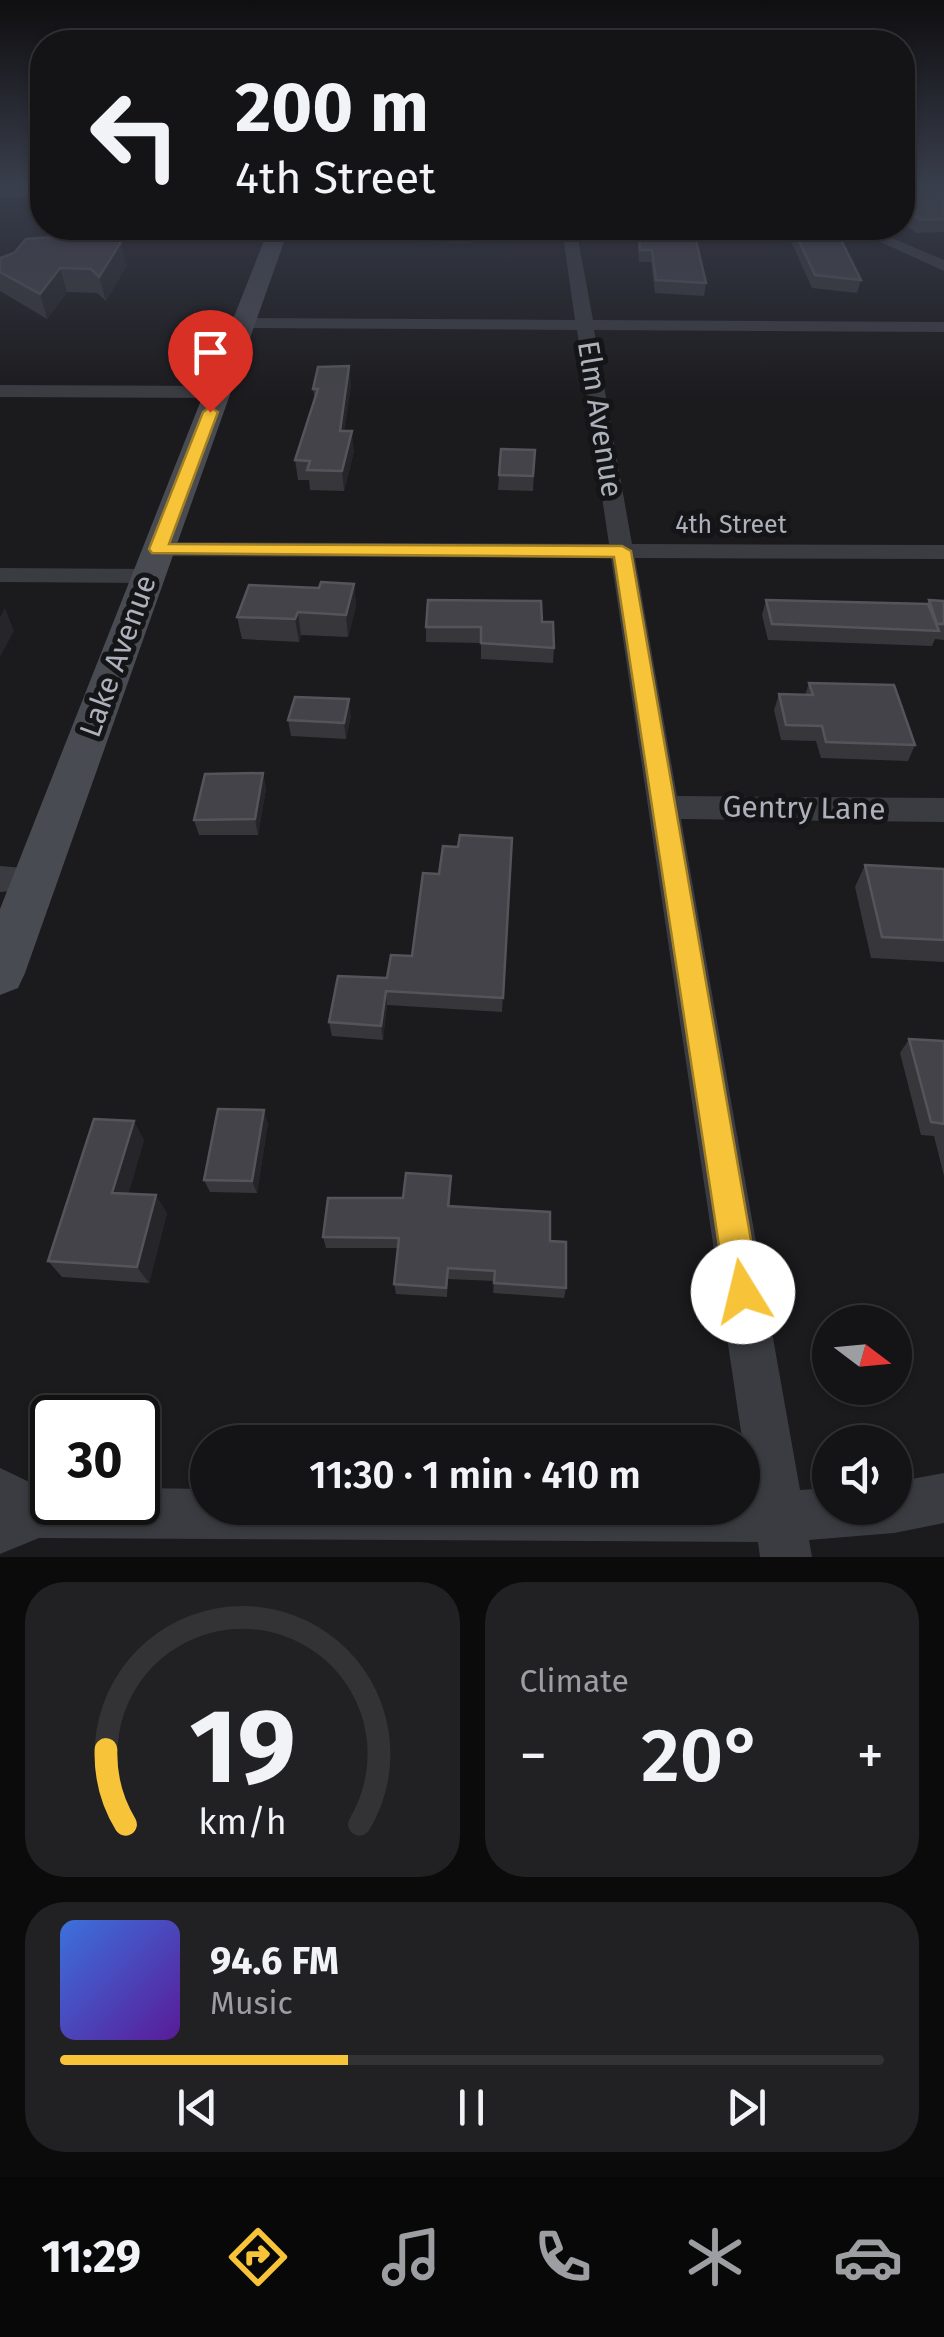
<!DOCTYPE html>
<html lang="en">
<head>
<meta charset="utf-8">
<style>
  body { margin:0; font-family:"Fira Sans",sans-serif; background:#212123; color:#f1f3f6; height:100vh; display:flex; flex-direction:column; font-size:38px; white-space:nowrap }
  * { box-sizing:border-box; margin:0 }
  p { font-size:32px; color:#9d9ea1 }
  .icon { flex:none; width:55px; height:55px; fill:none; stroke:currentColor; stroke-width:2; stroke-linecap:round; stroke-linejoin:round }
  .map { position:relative; height:1557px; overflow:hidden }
  .details { display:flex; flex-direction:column; gap:25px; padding:25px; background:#0b0b0c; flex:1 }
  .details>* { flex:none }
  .hud { position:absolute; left:30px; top:30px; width:885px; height:210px; border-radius:40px; box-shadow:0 2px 8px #0004,0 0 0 2px #333335; background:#141416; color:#f1f3f6; overflow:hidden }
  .needle { width:65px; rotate:106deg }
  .controls { position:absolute; left:812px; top:1305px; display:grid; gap:20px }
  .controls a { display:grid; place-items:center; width:100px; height:100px; border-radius:50%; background:#141416; box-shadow:0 2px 8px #0004,0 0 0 2px #333335; font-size:50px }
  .speed { position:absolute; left:30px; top:1395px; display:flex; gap:20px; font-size:50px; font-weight:700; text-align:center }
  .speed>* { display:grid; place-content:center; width:130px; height:130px; border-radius:50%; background:#141416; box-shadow:0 2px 8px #0004,0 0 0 2px #333335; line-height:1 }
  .speed .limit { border:5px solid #111; border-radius:15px; background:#fff; color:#111 }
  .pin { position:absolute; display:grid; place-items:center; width:85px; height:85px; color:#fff; margin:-102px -42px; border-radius:50% 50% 50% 0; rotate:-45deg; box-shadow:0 0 10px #0007 }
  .pin .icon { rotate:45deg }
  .me { position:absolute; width:110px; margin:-55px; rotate:351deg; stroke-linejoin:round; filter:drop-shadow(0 0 8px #0008) }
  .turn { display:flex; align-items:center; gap:35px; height:210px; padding:0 40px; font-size:45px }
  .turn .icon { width:130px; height:130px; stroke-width:2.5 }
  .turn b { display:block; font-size:70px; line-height:85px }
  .big { font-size:75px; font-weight:600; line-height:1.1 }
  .details .widget { flex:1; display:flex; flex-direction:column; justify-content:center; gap:15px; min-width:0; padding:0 35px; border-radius:40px; background:#212123 }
  .details .dial { align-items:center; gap:0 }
  .dial svg { height:260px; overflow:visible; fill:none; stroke:#333335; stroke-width:7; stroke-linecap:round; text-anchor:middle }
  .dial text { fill:#f1f3f6; stroke:none }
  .song { display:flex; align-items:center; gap:30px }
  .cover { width:120px; height:120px; border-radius:15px; background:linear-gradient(135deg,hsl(220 70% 55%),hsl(270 70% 35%)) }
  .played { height:10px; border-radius:5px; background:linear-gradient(90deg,#f6c339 35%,#333335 35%) }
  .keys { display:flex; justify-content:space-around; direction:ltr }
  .heat { display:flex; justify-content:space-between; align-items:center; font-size:55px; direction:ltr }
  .details .tiles { flex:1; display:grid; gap:25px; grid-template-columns:1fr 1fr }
  .widget:last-child { grid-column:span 2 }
  .trip { position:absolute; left:190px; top:1425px; width:570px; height:100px; border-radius:50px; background:#141416; box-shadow:0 2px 8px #0004,0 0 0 2px #333335; font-weight:600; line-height:100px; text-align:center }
  .tab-bar { display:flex; height:160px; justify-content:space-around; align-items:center; background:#080809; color:#9d9ea1 }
  .tab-bar .icon { width:70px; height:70px }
  .tab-bar .selected { color:#f6c339 }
  .tab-bar b { font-size:45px; color:#f1f3f6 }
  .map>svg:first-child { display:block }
</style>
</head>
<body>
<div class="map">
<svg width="944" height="1557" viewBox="0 0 944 1557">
  <rect width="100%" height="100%" fill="#1b1a1d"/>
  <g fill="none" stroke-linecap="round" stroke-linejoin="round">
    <g fill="#3b3c42" fill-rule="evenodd">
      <rect x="0" y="190" width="42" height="8"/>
      <path d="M 562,228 L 576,228 L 593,320 L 944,322 L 944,332 L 594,330 L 632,544 L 944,545 L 944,559 L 635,558 L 677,796 L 944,798 L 944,822 L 681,819 L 800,1490 L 830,1488 L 830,1508 L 895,1508 L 895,1482 L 944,1473 L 944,1523 L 894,1533 L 809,1540 L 812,1557 L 760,1557 L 758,1542 L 39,1538 L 0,1554 L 0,1468 L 42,1488 L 52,1488 L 52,1502 L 138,1502 L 138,1488 L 208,1489 L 208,1508 L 742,1508 L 742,1492 L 750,1492 L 611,558 L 158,556 L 146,549 L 158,542 L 609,544 L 577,330 L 244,328 L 235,323 L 244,318 L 575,320 Z"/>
      <path d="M 850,228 L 868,228 L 944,260 L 944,271 Z"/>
      <path d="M 0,385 L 218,386 L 228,392 L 218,398 L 0,397 Z"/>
      <path d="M 0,568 L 148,569 L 160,576 L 148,583 L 0,582 Z"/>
      <path d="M 0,866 L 47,870 L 51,879 L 47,888 L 0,892 Z"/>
    </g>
    <path fill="#494b52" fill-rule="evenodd" d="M 269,228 L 289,228 L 25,973 L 18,988 L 0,995 L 0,909 Z"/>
  </g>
  <g fill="#37363b">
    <path d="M 902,184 L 944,184 L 944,188 L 904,189 L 906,191 L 944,191 L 944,232 L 916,233 L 902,222 Z"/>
    <path d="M 408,228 L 472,228 L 470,243 L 408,242 Z"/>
    <path d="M 616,228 L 693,228 L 706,283 L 704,296 L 655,293 L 651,262 L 639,262 L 637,232 Z"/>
    <path d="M 785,228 L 835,228 L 861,280 L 857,293 L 812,288 Z"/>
    <path d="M 0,258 L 127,265 L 106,301 L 97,293 L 67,292 L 47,319 L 0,291 Z"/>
    <path d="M 351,385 L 344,431 L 354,451 L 344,491 L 310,490 L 309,480 L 298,480 L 295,460 L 315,400 L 313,389 Z"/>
    <path d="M 535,450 L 533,491 L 498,490 L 499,475 Z"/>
    <path d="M 354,584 L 356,606 L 348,637 L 301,635 L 299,642 L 242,639 L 237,617 L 319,588 Z"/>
    <path d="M 766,600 L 927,604 L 929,600 L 944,601 L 944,640 L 935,639 L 932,646 L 768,640 L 762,615 Z"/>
    <path d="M 542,622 L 554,648 L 553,663 L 481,659 L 481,643 L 426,642 L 426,627 Z"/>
    <path d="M 809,683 L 915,745 L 908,761 L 821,758 L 816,741 L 781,740 L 774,710 L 779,694 L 805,695 Z"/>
    <path d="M 351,715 L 346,739 L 291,736 L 288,720 Z"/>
    <path d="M 263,773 L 266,789 L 258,835 L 199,835 L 194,820 Z"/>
    <path d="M 512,838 L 502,1012 L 387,1005 L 383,1040 L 332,1036 L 329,1022 L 387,978 L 412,956 L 439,874 L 458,847 Z"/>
    <path d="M 865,865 L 944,869 L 944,962 L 871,958 L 855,887 Z"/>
    <path d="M 909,1039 L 944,1041 L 944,1176 L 934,1136 L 921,1135 L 900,1053 Z"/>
    <path d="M 268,1123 L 257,1193 L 210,1192 L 204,1180 Z"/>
    <path d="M 144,1140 L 128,1194 L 167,1213 L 149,1283 L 62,1277 L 48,1261 Z"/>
    <path d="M 451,1176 L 450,1206 L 550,1241 L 566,1288 L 564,1298 L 493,1293 L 494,1281 L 448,1279 L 447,1297 L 396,1294 L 394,1284 L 398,1248 L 326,1248 L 323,1237 Z"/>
  </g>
  <g fill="#262529">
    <path d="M 121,242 L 127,265 L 106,301 L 99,277 Z"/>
    <path d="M 60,268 L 67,292 L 47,319 L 40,294 Z"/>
    <path d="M 349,366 L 351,385 L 342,451 L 340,431 Z"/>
    <path d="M 352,431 L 354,451 L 344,491 L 342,471 Z"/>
    <path d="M 354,584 L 356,606 L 348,637 L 346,615 Z"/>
    <path d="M 5,608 L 14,631 L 0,657 L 0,617 Z"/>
    <path d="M 298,612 L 301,635 L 299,642 L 295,619 Z"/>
    <path d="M 349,699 L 351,715 L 346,739 L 344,723 Z"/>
    <path d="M 263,773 L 266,789 L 258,835 L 255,819 Z"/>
    <path d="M 386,991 L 387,1005 L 383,1040 L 381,1026 Z"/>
    <path d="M 264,1110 L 268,1123 L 257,1193 L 252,1181 Z"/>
    <path d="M 134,1121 L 144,1140 L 124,1210 L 112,1193 Z"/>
    <path d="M 156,1195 L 167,1213 L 149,1283 L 137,1267 Z"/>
  </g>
  <g fill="#444349" stroke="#54555b" stroke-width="2.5">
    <path d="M 902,188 L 906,191 L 944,191 L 944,219 L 920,220 L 908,209 L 902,209 Z"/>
    <path d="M 408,228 L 470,228 L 470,231 L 407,230 Z"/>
    <path d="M 639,228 L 693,228 L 706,283 L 656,280 L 652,250 L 640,250 Z"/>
    <path d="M 793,228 L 835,228 L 861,280 L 815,275 Z"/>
    <path d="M 98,234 L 121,242 L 99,277 L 91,269 L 60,268 L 40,294 L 0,272 L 0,258 L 14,253 L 26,239 Z"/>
    <path d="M 349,366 L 340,431 L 352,431 L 342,471 L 307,470 L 310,461 L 295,460 L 318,389 L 313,389 L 318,367 Z"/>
    <path d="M 501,449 L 535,450 L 533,476 L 499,475 Z"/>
    <path d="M 321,582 L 354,584 L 346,615 L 298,612 L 295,619 L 237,617 L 249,585 L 319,588 Z"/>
    <path d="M 428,600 L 541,601 L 542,622 L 553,622 L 554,648 L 481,643 L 481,627 L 426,627 Z"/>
    <path d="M 766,600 L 928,604 L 939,631 L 772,624 Z"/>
    <path d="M 929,600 L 944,601 L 944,624 L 937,624 Z"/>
    <path d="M 809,683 L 894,685 L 915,745 L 826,742 L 822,726 L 786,725 L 779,694 L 813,695 Z"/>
    <path d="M 295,697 L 349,699 L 344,723 L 288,720 Z"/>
    <path d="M 263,773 L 255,819 L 194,820 L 205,774 Z"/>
    <path d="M 460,835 L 512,838 L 503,998 L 386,991 L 381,1026 L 329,1022 L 338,976 L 387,978 L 391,955 L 412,956 L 423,873 L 439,874 L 443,846 L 458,847 Z"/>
    <path d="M 865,865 L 944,869 L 944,940 L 882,937 Z"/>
    <path d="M 909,1039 L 944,1041 L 944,1124 L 931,1122 Z"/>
    <path d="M 218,1109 L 264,1110 L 252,1181 L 204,1180 Z"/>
    <path d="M 94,1119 L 134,1121 L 112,1193 L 156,1195 L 137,1267 L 48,1261 Z"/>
    <path d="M 406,1173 L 451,1176 L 448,1206 L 550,1212 L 550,1241 L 566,1242 L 566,1288 L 494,1283 L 495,1271 L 448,1268 L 446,1288 L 394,1284 L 399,1238 L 323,1237 L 328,1198 L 403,1198 Z"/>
  </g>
  <linearGradient id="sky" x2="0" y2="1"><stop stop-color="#0f0e10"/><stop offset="0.46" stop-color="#393e4c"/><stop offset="1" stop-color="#393e4c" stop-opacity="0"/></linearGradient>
  <rect width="944" height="402" fill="url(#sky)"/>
  <path fill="#f6c339" stroke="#a07f25" stroke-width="2.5" d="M 210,407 L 218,412 L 169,544 L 622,546 L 631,551 L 760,1292 L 755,1304 L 743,1309 L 731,1304 L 726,1292 L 614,557 L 152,553 L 149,549 L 203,412 Z"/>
  <g text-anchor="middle" stroke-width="10" stroke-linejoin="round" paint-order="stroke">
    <g font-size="25" fill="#adb1bc" stroke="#151518">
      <text x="731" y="533">4th Street</text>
    </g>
    <g font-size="30" fill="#adb1bc" stroke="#151518">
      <text transform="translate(600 419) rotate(81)" y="10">Elm Avenue</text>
      <text transform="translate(118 656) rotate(-70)" y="10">Lake Avenue</text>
      <text transform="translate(804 808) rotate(1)" y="10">Gentry Lane</text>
    </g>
  </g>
</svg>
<div class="controls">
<a><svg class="needle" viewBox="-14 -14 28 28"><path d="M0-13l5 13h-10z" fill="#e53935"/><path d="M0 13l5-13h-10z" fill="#9d9ea1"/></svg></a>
<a><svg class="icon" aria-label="sound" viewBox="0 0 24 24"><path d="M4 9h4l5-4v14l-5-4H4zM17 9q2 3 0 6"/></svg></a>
</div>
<div class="speed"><div class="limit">30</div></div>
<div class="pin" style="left:210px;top:412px;background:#d93025"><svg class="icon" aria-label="arrive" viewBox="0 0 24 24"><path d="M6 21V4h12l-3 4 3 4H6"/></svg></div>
<svg class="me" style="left:743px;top:1292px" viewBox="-20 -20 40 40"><circle r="19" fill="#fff"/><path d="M0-13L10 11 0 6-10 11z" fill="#f6c339"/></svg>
<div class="trip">11:30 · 1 min · 410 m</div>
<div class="hud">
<div class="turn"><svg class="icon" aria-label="left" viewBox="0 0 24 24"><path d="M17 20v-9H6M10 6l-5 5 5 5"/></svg><div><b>200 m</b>4th Street</div></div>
</div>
</div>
<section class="details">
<div class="tiles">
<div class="widget dial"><svg viewBox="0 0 100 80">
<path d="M14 69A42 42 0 1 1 86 69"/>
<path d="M14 69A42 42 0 0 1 8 46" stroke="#f6c339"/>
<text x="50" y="56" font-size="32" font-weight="700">19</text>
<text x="50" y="72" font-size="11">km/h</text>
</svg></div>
<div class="widget"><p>Climate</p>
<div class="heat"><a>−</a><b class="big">20°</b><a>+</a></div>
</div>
<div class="widget">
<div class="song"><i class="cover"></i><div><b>94.6 FM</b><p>Music</p></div></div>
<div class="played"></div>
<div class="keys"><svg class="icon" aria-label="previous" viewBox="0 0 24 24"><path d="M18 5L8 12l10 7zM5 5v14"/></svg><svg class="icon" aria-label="pause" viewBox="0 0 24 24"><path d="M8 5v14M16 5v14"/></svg><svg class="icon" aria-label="next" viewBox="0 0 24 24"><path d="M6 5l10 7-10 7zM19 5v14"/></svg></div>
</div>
</div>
</section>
<nav class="tab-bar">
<b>11:29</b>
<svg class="icon selected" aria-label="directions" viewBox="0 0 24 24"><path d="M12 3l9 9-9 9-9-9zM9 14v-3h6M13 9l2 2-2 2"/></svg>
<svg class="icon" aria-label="music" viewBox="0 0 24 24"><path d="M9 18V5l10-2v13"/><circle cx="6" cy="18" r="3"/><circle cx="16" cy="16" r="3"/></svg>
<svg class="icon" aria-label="phone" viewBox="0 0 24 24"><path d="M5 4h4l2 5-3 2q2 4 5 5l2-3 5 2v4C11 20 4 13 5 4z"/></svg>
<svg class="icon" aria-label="climate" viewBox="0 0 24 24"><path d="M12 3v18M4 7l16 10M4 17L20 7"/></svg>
<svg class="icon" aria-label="car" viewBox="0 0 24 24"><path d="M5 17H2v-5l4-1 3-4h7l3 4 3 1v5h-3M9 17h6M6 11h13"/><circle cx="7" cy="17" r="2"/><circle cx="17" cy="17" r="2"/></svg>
</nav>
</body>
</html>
